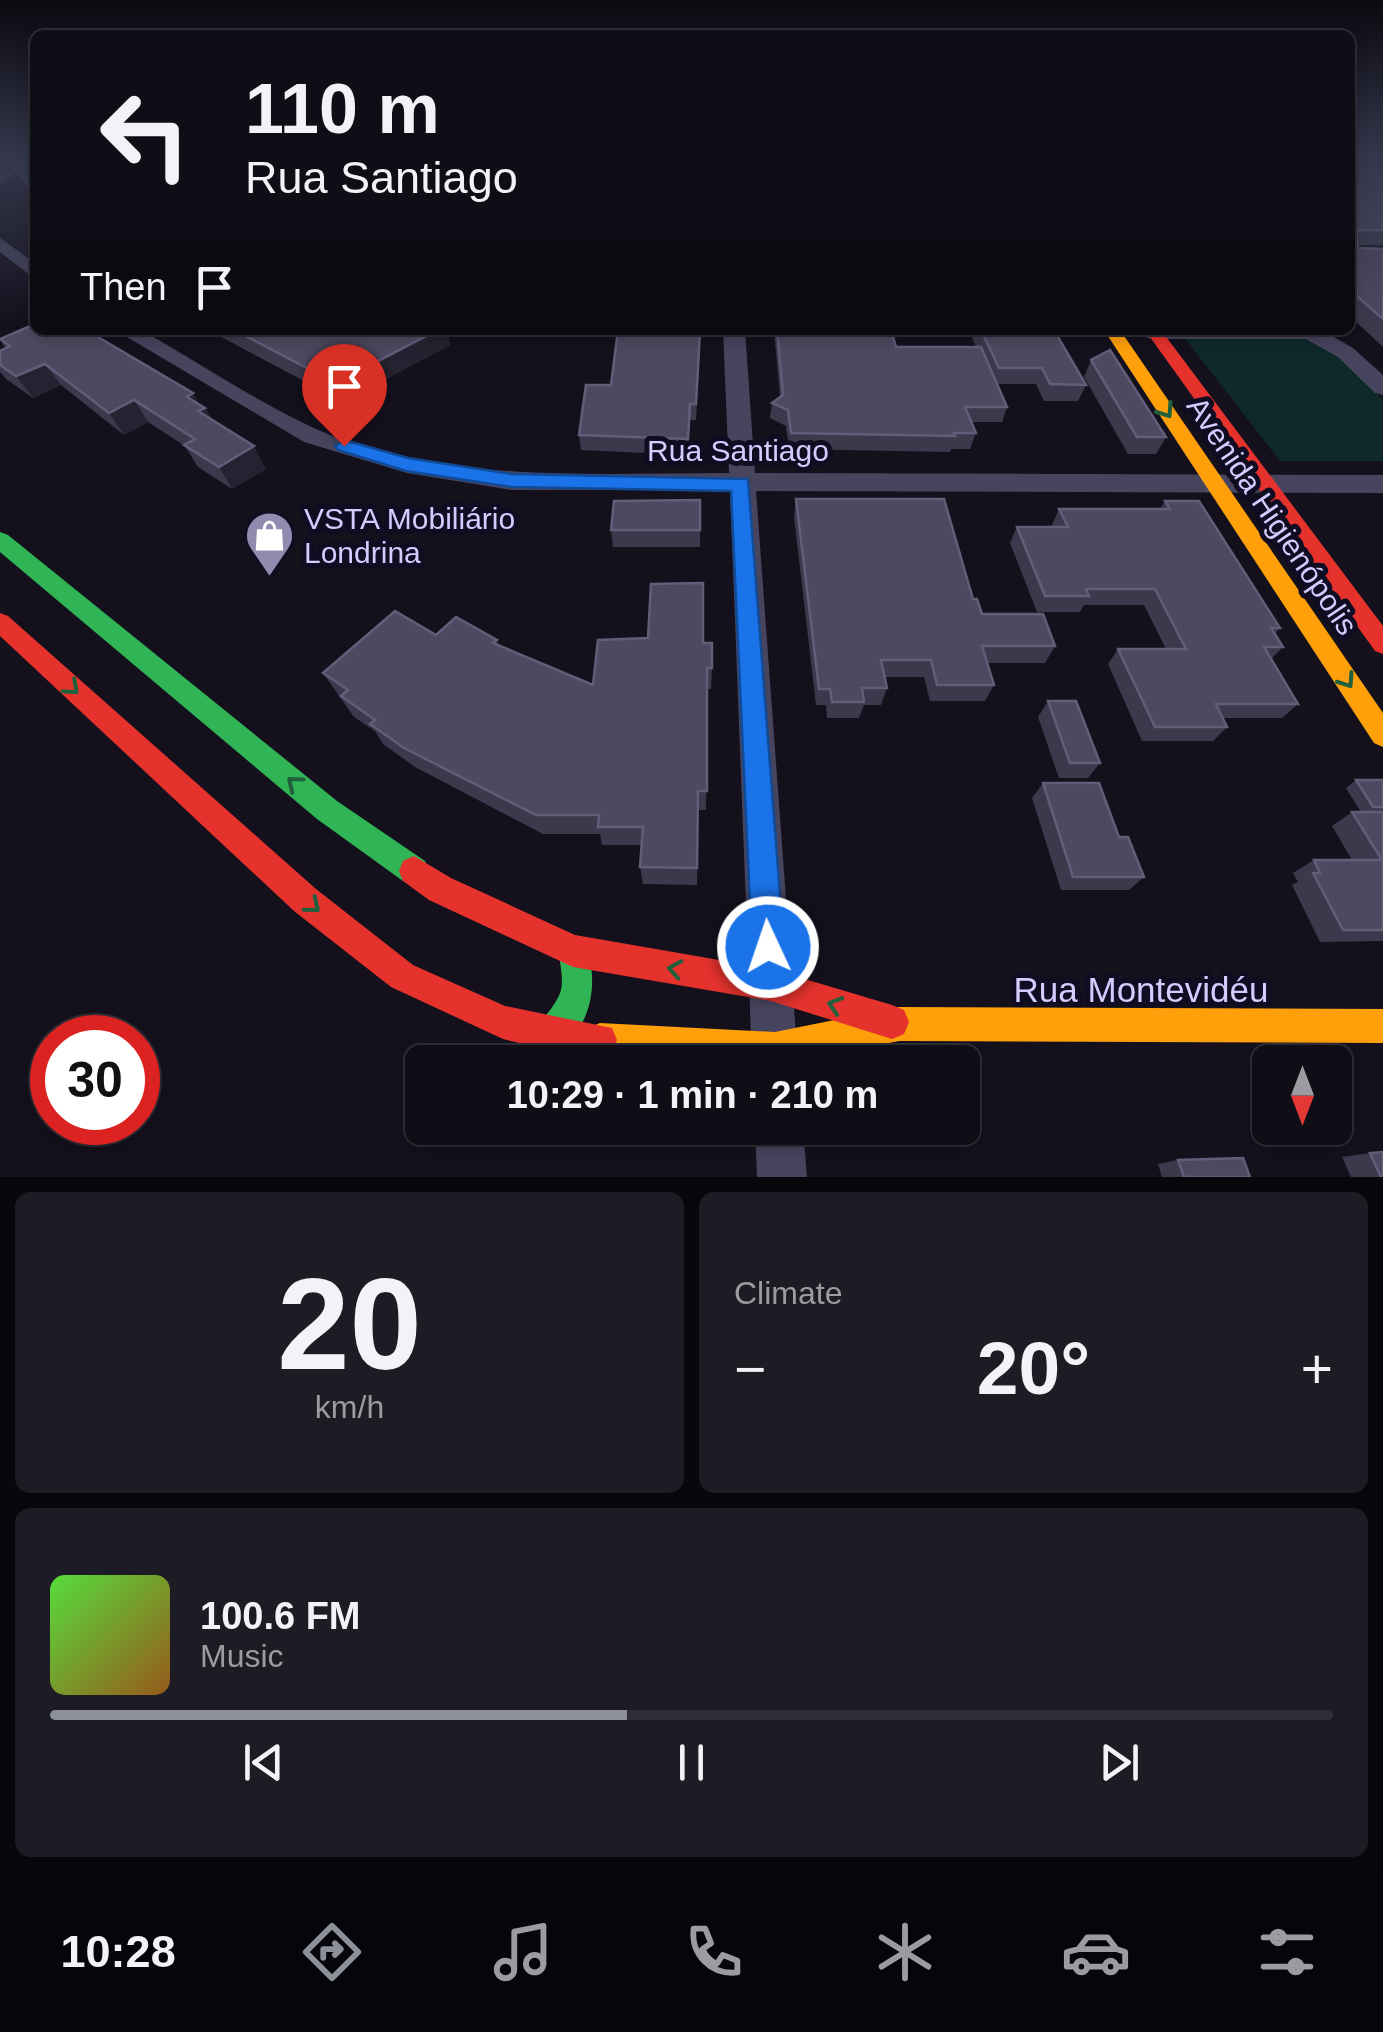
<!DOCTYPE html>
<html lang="en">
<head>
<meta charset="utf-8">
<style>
  body { margin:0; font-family:Helvetica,sans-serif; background:#1d1b23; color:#f1f3f6; height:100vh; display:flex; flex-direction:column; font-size:38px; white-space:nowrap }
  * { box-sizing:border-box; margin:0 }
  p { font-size:32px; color:#9b9ca1 }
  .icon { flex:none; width:55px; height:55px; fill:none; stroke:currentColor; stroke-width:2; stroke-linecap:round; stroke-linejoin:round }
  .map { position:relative; height:1177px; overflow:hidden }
  .panel { display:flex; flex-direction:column; gap:15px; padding:15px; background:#08070c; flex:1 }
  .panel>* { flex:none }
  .top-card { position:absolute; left:30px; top:30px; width:1325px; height:305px; border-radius:15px; box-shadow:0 5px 15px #0003,0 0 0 2px #2f2d35; background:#0f0d16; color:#f1f3f6; overflow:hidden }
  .needle { width:65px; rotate:180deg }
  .buttons { position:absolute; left:1252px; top:1045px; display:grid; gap:20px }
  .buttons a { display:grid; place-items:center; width:100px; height:100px; border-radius:15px; background:#0f0d16; box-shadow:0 5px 15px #0003,0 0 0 2px #2f2d35; font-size:50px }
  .speed { position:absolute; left:30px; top:1015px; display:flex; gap:20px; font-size:50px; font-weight:700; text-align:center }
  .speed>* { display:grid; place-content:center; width:130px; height:130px; border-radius:50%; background:#0f0d16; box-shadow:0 5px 15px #0003,0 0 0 2px #2f2d35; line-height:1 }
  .speed .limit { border:15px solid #d22; background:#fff; color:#111 }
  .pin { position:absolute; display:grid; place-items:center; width:85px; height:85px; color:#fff; margin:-102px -42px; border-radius:50% 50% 50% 0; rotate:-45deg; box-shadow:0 0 10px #0007 }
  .pin .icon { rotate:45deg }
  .me { position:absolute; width:110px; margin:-55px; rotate:357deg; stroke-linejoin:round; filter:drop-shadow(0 0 8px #0008) }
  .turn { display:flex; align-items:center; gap:35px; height:210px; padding:0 50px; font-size:45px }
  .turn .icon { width:130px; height:130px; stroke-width:2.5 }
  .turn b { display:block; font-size:70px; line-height:85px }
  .then { display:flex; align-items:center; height:95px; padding:0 50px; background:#0003; gap:20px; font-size:38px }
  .big { font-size:75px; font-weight:800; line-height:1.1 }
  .panel .tile { flex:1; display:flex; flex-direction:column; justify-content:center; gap:15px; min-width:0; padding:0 35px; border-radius:15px; background:#1d1b23 }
  .panel .dial { align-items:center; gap:0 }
  .dial b { font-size:130px; line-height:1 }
  .song { display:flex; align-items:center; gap:30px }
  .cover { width:120px; height:120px; border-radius:15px; background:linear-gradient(135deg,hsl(110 70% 55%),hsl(30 70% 35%)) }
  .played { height:10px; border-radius:5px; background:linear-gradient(90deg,#8c9099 45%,#2f2d35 45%) }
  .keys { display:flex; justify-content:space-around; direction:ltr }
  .heat { display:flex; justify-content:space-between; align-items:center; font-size:55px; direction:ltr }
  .panel .tiles { flex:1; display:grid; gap:15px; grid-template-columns:1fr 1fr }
  .tile:last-child { grid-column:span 2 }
  .trip { position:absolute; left:405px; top:1045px; width:575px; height:100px; border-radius:15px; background:#0f0d16; box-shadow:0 5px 15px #0003,0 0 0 2px #2f2d35; font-weight:800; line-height:100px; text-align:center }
  .tab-bar { display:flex; height:160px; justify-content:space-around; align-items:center; background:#060509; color:#9b9ca1 }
  .tab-bar .icon { width:70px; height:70px }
  .tab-bar .active { color:#8c9099 }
  .tab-bar b { font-size:45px; color:#f1f3f6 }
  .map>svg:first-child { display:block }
</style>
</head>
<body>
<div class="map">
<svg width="1383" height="1177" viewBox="0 0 1383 1177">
  <rect width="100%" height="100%" fill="#14111d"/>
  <path fill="#0f282a" d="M 1183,336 L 1320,337 L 1383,400 L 1383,461 L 1280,461 Z"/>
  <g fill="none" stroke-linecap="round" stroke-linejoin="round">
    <g fill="#47445e" fill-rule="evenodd">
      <path d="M 16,160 L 34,160 L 0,184 L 0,172 Z"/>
      <path d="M 0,238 L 35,263 L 35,279 L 0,252 Z"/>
      <path d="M 115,330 L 141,330 C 198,362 263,406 321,431 C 443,484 599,473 729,473 L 723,330 L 745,330 L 755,473 L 1383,475 L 1383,493 L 756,491 L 798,1062 L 752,1062 L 730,490 L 512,490 L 407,473 L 304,442 Z"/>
      <path d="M 1146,330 L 1322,330 L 1353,348 L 1383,375 L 1383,395 L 1375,393 L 1338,357 L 1306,339 L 1155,339 L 1147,338 Z"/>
      <path d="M 755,1128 L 803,1128 L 807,1177 L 757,1177 Z"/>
    </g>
    <g fill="#30b455" fill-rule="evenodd">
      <path d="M 0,532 L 8,535 L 337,801 L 425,861 L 429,871 L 425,881 L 414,886 L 403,881 L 317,819 L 0,552 Z"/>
      <path d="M 573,935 L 584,940 C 600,978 594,1033 551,1051 L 539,1046 L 534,1034 C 541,1018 556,1007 561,990 C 565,972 555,956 562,940 Z"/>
    </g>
    <g fill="#ff9f0a" fill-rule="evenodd">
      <path d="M 1104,330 L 1120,330 L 1383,713 L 1383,747 L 1374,743 Z"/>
      <path d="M 899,1007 L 1383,1009 L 1383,1043 L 899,1041 L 793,1062 L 600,1057 L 588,1052 L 583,1040 L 588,1028 L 600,1023 L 775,1032 Z"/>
    </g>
    <g fill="#e5322d" fill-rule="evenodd">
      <path d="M 1145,330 L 1161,330 L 1383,626 L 1383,654 L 1375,651 Z"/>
      <path d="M 0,613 L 8,616 L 316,889 L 413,965 L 505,1006 L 612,1028 L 617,1040 L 612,1052 L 600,1057 L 571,1056 L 503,1039 L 391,987 L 294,911 L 0,636 Z"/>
      <path d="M 414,856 L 451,878 L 575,935 L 771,969 L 892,1005 L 904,1010 L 909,1022 L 904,1034 L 892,1039 L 771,1001 L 573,967 L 429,900 L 403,881 L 399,871 L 403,861 Z"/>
    </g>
  </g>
  <g fill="#3d394c">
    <path d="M 35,160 L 35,197 L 18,176 L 9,162 Z"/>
    <path d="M 1350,160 L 1383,160 L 1383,245 L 1357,245 L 1358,248 L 1383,249 L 1383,347 L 1350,316 Z"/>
    <path d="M 208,330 L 447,330 L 450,345 L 384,380 L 374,375 L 336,398 Z"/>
    <path d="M 774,330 L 891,330 L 896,347 L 976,347 L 969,330 L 1054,330 L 1086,385 L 1078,401 L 1044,401 L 1036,384 L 997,384 L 1007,407 L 1002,422 L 971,422 L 976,433 L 970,449 L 951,449 L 950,452 L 789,449 L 786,426 L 770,418 L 772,403 L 780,397 Z"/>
    <path d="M 0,339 L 193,393 L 199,405 L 205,408 L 212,420 L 266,469 L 232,489 L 198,467 L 185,446 L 148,422 L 124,435 L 61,385 L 33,398 L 6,379 L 0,372 L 0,351 L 5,348 Z"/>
    <path d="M 700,348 L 696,420 L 690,420 L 688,455 L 581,450 L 579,435 L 611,385 Z"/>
    <path d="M 1091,360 L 1166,437 L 1156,454 L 1128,454 L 1084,377 Z"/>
    <path d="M 796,499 L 973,599 L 982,614 L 1055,646 L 1045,663 L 987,663 L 994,685 L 985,701 L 930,701 L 924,677 L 884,677 L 887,688 L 881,705 L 864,705 L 859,718 L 827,718 L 826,705 L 816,705 L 794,517 Z"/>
    <path d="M 700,500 L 700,547 L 613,547 L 611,530 Z"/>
    <path d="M 1165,501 L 1280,628 L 1275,634 L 1283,647 L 1271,659 L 1298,704 L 1282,718 L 1223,718 L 1227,727 L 1213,741 L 1142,741 L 1108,664 L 1118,649 L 1166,649 L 1144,605 L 1084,605 L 1080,612 L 1037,612 L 1010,543 L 1017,527 L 1053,527 L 1052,525 L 1059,509 L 1160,509 Z"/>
    <path d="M 436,635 L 497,640 L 498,645 L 593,685 L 703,643 L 712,668 L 711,689 L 707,689 L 706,810 L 698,810 L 697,885 L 643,884 L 640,867 L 642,845 L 602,845 L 600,834 L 543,834 L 415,767 L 383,744 L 375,731 L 354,717 L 323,673 Z"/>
    <path d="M 1048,701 L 1100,763 L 1088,778 L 1059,778 L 1038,717 Z"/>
    <path d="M 1356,780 L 1383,780 L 1383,941 L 1320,942 L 1292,885 L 1298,882 L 1293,873 L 1314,860 L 1352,860 L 1332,826 L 1352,812 L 1361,812 L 1346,788 Z"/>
    <path d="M 1043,783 L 1119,837 L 1144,877 L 1129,890 L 1061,890 L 1032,798 Z"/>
    <path d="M 1370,1153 L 1383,1177 L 1351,1177 L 1342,1157 Z"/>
    <path d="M 1178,1160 L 1250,1177 L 1162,1177 L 1158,1164 Z"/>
  </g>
  <g fill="#262231">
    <path d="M 438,330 L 447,330 L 450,345 L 384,380 L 378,361 Z"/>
    <path d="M 367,356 L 374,375 L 336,398 L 328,379 Z"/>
    <path d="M 45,364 L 61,385 L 33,398 L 16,376 Z"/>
    <path d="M 193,393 L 202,409 L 205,408 L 218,430 L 210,433 L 187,397 Z"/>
    <path d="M 134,400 L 148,422 L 124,435 L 109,413 Z"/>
    <path d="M 254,446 L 266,469 L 232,489 L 219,467 Z"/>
  </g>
  <g fill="#4e4960" stroke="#635d79" stroke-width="2.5">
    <path d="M 11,160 L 35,160 L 35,193 L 9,162 Z"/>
    <path d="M 1350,160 L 1355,160 L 1383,180 L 1383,230 L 1360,230 L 1356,234 L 1358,248 L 1383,249 L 1383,319 L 1350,290 Z"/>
    <path d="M 35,324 L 35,330 L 86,330 L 193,393 L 187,397 L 205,408 L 198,411 L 254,446 L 219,467 L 184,445 L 195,439 L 134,400 L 109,413 L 45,364 L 16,376 L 0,365 L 0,351 L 10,346 L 0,339 Z"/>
    <path d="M 234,330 L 438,330 L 378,361 L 367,356 L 328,379 Z"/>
    <path d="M 618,330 L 700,330 L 696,404 L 690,404 L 688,439 L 579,435 L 586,385 L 611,385 Z"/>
    <path d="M 777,330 L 891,330 L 896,347 L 981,347 L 1007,407 L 965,407 L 976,433 L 954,433 L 955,436 L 791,433 L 788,410 L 772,403 L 783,395 Z"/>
    <path d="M 981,330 L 1054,330 L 1086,385 L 1050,384 L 1042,368 L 999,368 Z"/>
    <path d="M 1110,350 L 1166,437 L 1137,437 L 1091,360 Z"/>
    <path d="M 796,499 L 944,499 L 973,599 L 977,599 L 982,614 L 1043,614 L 1055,646 L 982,646 L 994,685 L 937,685 L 931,660 L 881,660 L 887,688 L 862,688 L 864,702 L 832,702 L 830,689 L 819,689 Z"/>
    <path d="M 700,500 L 700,530 L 611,530 L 614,501 Z"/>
    <path d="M 1165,501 L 1199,501 L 1280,628 L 1271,628 L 1283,647 L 1264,647 L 1298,704 L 1216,704 L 1227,727 L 1155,727 L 1118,649 L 1186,649 L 1155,589 L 1086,589 L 1089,596 L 1045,596 L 1017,527 L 1068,527 L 1059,509 L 1170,509 Z"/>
    <path d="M 703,583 L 703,643 L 712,643 L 712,668 L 707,668 L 707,791 L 698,791 L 697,868 L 640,867 L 643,827 L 598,827 L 599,815 L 536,815 L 404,748 L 370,724 L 375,720 L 341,696 L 348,690 L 323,673 L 395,611 L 436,635 L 456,617 L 497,640 L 493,643 L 593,685 L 598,640 L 648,638 L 651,584 Z"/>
    <path d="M 1048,701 L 1076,701 L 1100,763 L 1070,763 Z"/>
    <path d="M 1356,780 L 1383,780 L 1383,807 L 1373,807 Z"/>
    <path d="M 1043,783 L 1099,783 L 1119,837 L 1128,837 L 1144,877 L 1073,877 Z"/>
    <path d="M 1352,812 L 1383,812 L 1383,930 L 1343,930 L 1313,873 L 1320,873 L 1314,860 L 1382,860 Z"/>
    <path d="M 1383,1152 L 1383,1177 L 1381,1177 L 1370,1153 Z"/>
    <path d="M 1243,1158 L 1250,1177 L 1184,1177 L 1178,1160 Z"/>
  </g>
  <defs><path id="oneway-chevron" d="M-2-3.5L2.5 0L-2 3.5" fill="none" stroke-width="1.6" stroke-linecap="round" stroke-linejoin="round" transform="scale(2.5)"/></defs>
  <g stroke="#20603c">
    <use href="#oneway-chevron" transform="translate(1166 411) rotate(56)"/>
    <use href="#oneway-chevron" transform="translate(1347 681) rotate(56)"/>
    <use href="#oneway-chevron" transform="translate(72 688) rotate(42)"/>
    <use href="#oneway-chevron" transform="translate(294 783) rotate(-140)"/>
    <use href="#oneway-chevron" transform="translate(313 906) rotate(39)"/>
    <use href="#oneway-chevron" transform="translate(675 969) rotate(-170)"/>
    <use href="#oneway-chevron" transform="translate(835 1005) rotate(-163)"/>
  </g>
  <linearGradient id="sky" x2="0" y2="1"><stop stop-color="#0b0910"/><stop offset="0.49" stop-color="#34384c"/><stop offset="1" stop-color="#34384c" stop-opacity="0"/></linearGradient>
  <rect width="1383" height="325" fill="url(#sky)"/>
  <path fill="#1a73e8" stroke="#114b97" stroke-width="2.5" d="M 344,440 L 408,458 L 512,474 L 748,479 L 784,947 L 780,958 L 768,963 L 757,958 L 752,947 L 731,491 L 512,487 L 406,471 L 338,450 L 335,446 Z"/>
  <defs>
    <symbol id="shop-pin" viewBox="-11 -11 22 30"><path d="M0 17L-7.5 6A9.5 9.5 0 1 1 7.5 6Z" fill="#918bb0" stroke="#100c22"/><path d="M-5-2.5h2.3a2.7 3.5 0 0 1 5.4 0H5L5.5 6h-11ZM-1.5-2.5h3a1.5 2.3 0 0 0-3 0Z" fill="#fff"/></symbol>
  </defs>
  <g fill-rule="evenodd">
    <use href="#shop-pin" x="242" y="508" width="55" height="75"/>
  </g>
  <g text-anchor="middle" stroke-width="10" stroke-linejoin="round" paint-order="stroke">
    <g font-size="30" fill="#d4ccff" stroke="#100c22">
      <text x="738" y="461">Rua Santiago</text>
      <text transform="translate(1272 516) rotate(56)" y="10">Avenida Higienópolis</text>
    </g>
    <g font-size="30" fill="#d4ccff" stroke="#100c22" text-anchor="start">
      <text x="304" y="529">VSTA Mobiliário<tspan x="304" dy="34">Londrina</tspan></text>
    </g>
    <g font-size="35" fill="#d4ccff" stroke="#100c22">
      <text x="1141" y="1002">Rua Montevidéu</text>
    </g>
  </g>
</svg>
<div class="buttons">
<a><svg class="needle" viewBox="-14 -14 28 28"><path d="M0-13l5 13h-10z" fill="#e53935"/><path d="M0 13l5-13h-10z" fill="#9b9ca1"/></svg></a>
</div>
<div class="speed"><div class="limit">30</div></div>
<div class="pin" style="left:344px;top:446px;background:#d93025"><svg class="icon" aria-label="arrive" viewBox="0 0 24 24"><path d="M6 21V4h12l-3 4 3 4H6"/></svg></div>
<svg class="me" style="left:768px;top:947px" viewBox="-20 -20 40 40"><circle r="17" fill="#1a73e8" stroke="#fff" stroke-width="3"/><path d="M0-11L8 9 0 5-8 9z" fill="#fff"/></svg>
<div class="trip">10:29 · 1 min · 210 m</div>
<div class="top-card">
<div class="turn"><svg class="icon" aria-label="left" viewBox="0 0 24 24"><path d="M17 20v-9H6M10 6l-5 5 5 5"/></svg><div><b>110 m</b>Rua Santiago</div></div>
<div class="then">Then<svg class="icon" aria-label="arrive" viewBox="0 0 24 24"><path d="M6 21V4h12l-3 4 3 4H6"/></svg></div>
</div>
</div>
<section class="panel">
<div class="tiles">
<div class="tile dial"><b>20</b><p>km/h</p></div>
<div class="tile"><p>Climate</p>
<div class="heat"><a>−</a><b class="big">20°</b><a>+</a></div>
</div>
<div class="tile">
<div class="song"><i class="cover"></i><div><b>100.6 FM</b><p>Music</p></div></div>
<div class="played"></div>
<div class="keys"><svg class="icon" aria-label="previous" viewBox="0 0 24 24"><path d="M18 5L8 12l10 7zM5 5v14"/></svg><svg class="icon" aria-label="pause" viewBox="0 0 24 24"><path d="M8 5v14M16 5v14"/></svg><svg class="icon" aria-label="next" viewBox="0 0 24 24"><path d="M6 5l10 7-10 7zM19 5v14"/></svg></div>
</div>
</div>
</section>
<nav class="tab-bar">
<b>10:28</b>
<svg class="icon active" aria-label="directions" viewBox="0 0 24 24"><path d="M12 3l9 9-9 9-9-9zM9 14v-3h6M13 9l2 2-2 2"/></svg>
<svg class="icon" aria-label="music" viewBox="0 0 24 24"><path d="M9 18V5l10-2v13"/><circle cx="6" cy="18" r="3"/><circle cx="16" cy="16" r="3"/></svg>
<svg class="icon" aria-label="phone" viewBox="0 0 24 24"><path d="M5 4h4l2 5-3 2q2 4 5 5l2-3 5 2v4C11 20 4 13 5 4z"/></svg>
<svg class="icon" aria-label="climate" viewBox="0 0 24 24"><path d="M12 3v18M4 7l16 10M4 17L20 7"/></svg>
<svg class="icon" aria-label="car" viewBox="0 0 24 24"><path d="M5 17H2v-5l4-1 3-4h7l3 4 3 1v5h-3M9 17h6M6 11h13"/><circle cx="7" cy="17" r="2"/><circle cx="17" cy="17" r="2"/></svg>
<svg class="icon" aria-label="filters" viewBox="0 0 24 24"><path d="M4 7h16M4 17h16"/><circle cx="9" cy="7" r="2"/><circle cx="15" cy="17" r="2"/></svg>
</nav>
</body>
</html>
